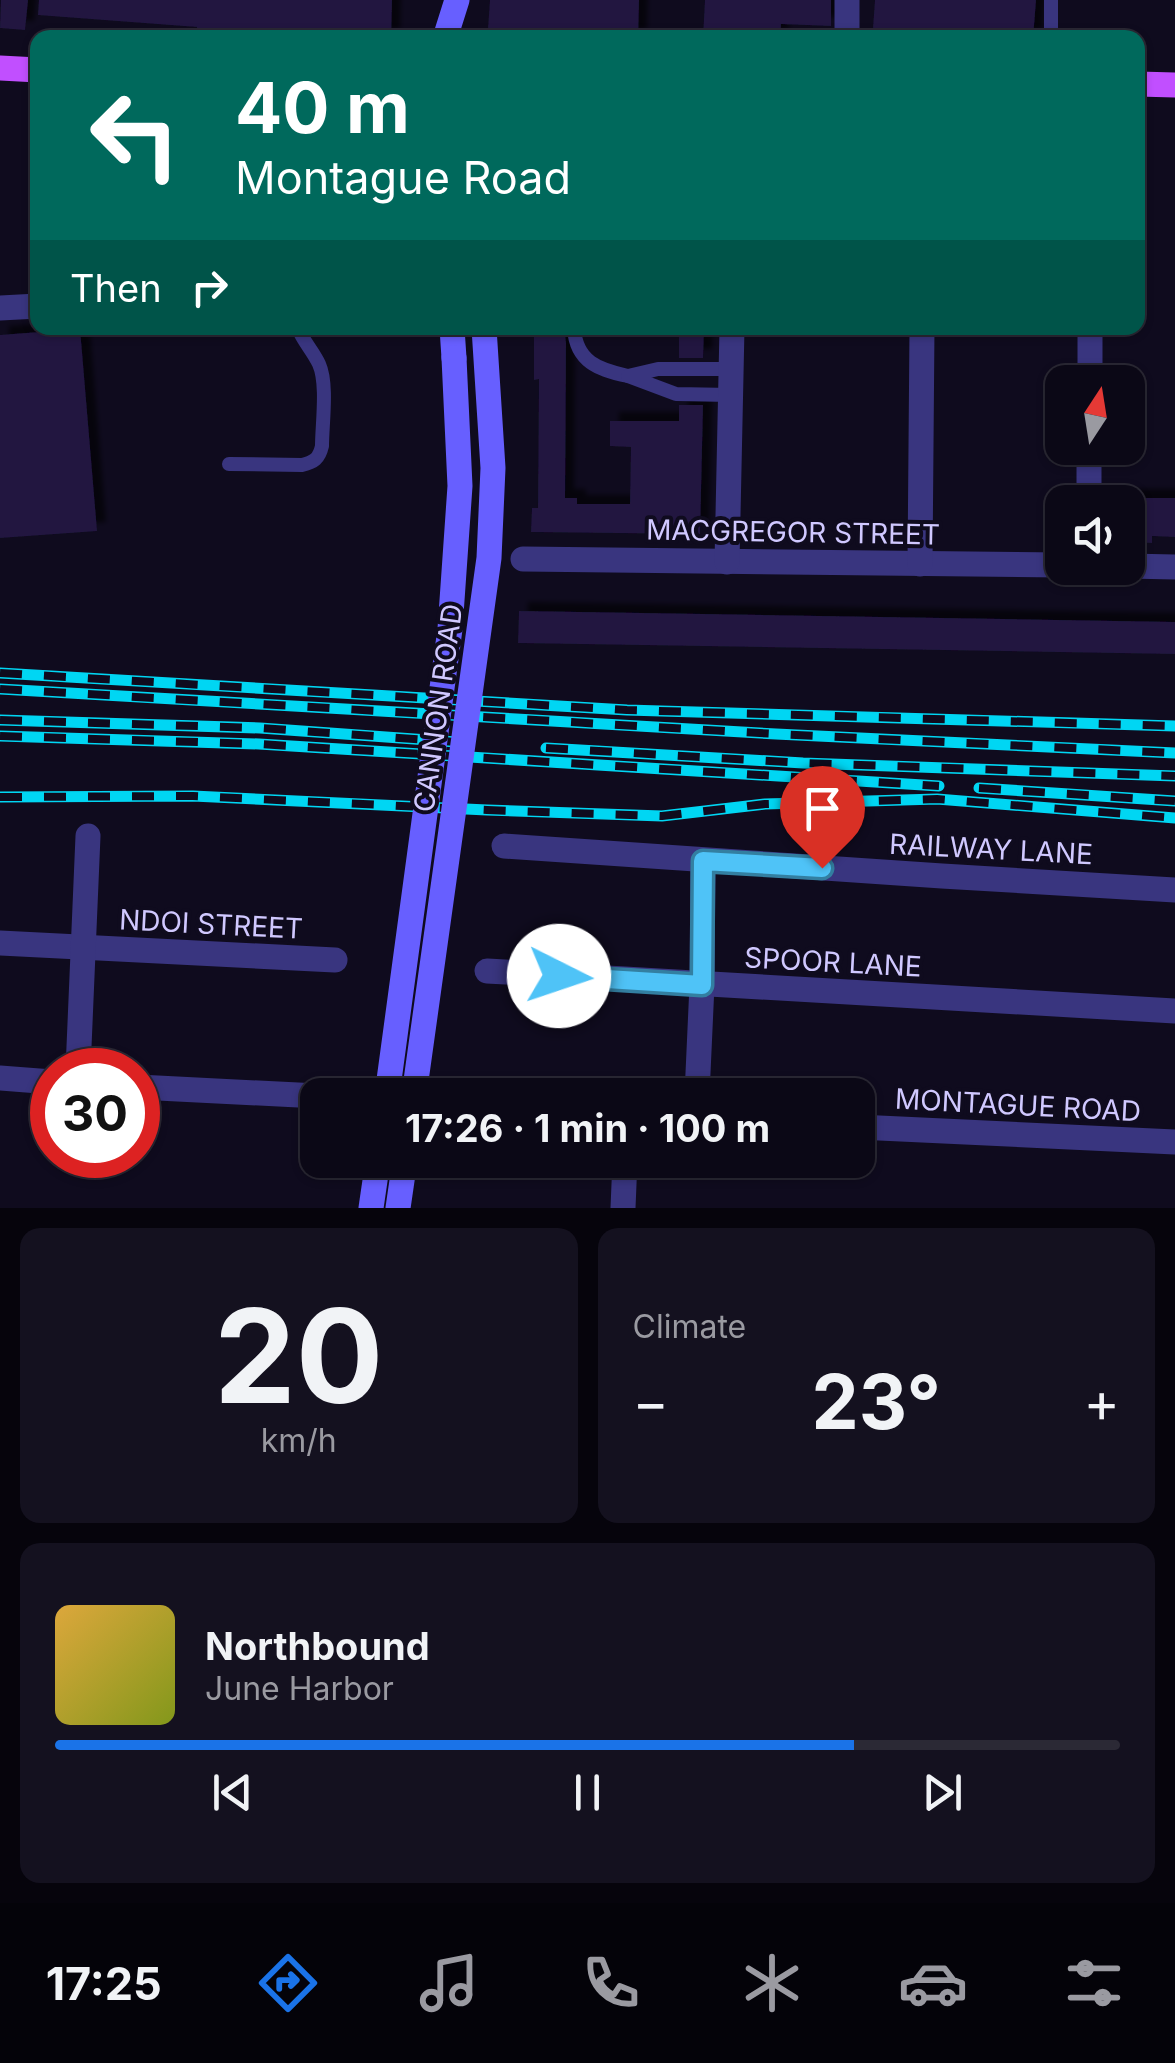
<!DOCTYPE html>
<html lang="en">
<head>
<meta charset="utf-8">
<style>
  body { margin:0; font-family:Inter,sans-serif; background:#14111f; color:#f1f3f6; height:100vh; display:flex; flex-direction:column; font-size:38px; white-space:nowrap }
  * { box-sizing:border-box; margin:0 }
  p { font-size:32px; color:#9a9aa1 }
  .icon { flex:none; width:55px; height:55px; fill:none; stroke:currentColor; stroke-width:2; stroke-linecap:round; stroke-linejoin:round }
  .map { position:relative; height:1208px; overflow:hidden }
  .side { display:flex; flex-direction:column; gap:20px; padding:20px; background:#06040c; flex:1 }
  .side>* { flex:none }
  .top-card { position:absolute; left:30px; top:30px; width:1115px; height:305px; border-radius:20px; box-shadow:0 2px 8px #0004,0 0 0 2px #2b2935; background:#00695c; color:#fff; overflow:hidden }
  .needle { width:65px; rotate:12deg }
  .buttons { position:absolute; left:1045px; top:365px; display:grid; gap:20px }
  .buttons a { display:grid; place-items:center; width:100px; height:100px; border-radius:20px; background:#0b0816; box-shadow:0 2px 8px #0004,0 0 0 2px #2b2935; font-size:50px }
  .speed { position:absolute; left:30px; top:1048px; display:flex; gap:20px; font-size:50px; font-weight:700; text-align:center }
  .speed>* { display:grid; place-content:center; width:130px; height:130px; border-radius:50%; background:#0b0816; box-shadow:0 2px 8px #0004,0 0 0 2px #2b2935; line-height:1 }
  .speed .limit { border:15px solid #d22; background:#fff; color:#111 }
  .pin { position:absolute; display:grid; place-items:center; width:85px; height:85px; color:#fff; margin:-102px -42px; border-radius:50% 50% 50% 0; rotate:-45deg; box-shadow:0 0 10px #0007 }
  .pin .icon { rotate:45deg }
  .me { position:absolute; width:110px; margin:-55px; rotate:94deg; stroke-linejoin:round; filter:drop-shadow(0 0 8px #0008) }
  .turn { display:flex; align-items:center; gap:35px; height:210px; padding:0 40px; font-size:45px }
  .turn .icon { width:130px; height:130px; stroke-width:2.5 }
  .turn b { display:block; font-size:70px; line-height:85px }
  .then { display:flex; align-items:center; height:95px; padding:0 40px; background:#0003; gap:20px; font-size:38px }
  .big { font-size:75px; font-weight:700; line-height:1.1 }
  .side .tile { flex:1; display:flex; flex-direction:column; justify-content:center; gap:15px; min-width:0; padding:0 35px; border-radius:20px; background:#14111f }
  .side .dial { align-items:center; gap:0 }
  .dial b { font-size:130px; line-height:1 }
  .song { display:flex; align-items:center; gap:30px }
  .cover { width:120px; height:120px; border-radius:15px; background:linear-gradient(135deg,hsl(40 70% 55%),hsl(70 70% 35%)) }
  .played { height:10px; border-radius:5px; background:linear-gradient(90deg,#1a73e8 75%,#2b2935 75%) }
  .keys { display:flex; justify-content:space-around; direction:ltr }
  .heat { display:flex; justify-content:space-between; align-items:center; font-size:55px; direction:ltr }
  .side .tiles { flex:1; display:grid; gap:20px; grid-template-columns:1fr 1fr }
  .tile:last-child { grid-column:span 2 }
  .trip { position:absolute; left:300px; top:1078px; width:575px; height:100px; border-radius:20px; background:#0b0816; box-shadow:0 2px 8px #0004,0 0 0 2px #2b2935; font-weight:700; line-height:100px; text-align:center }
  .menu { display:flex; height:160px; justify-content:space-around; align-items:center; background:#040309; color:#9a9aa1 }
  .menu .icon { width:70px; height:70px }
  .menu .on { color:#1a73e8 }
  .menu b { font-size:45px; color:#f1f3f6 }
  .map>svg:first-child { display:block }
</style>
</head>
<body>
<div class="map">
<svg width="1175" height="1208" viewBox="0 0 1175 1208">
  <defs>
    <filter id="shadow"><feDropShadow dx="9" dy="-9" stdDeviation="2.5" flood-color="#0009"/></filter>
  </defs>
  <rect width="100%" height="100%" fill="#0f0b1e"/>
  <g fill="#20173f" filter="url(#shadow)">
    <path d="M 1,0 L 28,0 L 25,30 L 0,28 Z"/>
    <path d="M 39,0 L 392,0 L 391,38 L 245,34 L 245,38 L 236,38 L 197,34 L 197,27 L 38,15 Z"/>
    <path d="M 490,0 L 639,0 L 638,38 L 500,37 L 488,29 Z"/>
    <path d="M 705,0 L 831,0 L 831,26 L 781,24 L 780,38 L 703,38 Z"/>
    <path d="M 875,0 L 1036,0 L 1033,38 L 923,38 L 923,31 L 873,28 Z"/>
    <path d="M 534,328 L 564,328 L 566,343 L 565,498 L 577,498 L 577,504 L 630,504 L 631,447 L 610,446 L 610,421 L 679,421 L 679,405 L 703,405 L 700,534 L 531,532 L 532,508 L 538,508 L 539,379 L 534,380 Z"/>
    <path d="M 679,328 L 704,328 L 703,358 L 679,358 Z"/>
    <path d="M 80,329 L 97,531 L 0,538 L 0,335 Z"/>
    <path d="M 1128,498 L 1175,498 L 1175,537 L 1152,536 L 1152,543 L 1128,542 Z"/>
    <path d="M 519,611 L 1175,622 L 1175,654 L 518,643 Z"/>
  </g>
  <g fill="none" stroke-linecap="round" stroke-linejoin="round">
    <g stroke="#39357f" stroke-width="14">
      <path d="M 1051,0 L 1051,38"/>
      <path d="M 574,328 C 576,362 599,370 628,376"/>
      <path d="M 731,395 L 676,394 L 628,376 L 658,369 L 731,369"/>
      <path d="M 229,464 L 302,465 C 314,462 319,459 322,446 C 322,424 328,384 319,364 C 313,351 303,341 298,328"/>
    </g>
    <g stroke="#39357f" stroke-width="25">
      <path d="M 847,38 L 847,0"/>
      <path d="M 0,308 L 38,306"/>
      <path d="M 1090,382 L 1090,328"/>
      <path d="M 1089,502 L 1089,448"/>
      <path d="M 523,559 L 1062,565"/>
      <path d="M 727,562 L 732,328"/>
      <path d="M 920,564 L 922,328"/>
      <path d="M 1128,566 L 1175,567"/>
      <path d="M 504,846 L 942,876 L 1175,890"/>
      <path d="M 0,943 L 335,960"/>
      <path d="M 487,971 L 1175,1011"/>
      <path d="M 78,1070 L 88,836"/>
      <path d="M 0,1078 L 52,1082"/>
      <path d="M 138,1087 L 318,1096"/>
      <path d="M 697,1095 L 702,985 L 703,861"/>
      <path d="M 858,1127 L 1175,1142"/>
      <path d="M 623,1208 L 625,1160"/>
    </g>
    <g stroke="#675fff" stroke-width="25">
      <path d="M 445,38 L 457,0"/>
      <path d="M 452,328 L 454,358"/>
      <path d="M 371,1208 L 378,1160"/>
      <path d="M 398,1208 L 405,1160"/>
    </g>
    <g stroke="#c14fff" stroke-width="25">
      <path d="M 0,68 L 38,70"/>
      <path d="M 1138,84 L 1175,85"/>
    </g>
    <defs>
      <g id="rail">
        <path d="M 0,673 L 627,710 L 1175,726"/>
        <path d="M 0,689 L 776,734 L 1175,753"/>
        <path d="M 0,720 L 260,728 L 456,742"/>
        <path d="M 0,736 L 259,744 L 939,786"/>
        <path d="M 546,748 L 803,763 L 1175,776"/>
        <path d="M 979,788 L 1175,801"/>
        <path d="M 0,797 L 193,796 L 487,810 L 662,816 L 765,804 L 937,799 L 1175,818"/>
      </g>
    </defs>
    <use href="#rail" stroke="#00d6f3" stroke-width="11"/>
    <use href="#rail" stroke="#0f0b1e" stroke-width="8" stroke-dasharray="22" stroke-linecap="butt"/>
    <g stroke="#675fff" stroke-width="25">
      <path d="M 387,1095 L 450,629 L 460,486 L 454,358"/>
      <path d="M 414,1095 L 489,558 L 493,468 L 484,328"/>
    </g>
  </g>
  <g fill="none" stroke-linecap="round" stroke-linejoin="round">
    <defs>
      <path id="route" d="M 559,976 L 702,985 L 703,861 L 822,868"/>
    </defs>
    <use href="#route" stroke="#337fa1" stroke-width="25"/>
    <use href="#route" stroke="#4fc3f7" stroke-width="18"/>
  </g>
  <g text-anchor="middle" stroke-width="8" stroke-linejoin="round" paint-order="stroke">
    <g font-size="28" fill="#d0c8ff" stroke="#0f0b1e">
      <text transform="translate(793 532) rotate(1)" y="10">MACGREGOR STREET</text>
      <text transform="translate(438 708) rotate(-82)" y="10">CANNON ROAD</text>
      <text transform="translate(991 849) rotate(3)" y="10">RAILWAY LANE</text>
      <text transform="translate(211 924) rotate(3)" y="10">NDOI STREET</text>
      <text transform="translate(833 962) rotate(3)" y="10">SPOOR LANE</text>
      <text transform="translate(1018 1105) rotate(3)" y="10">MONTAGUE ROAD</text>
    </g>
  </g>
</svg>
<div class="buttons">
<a><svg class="needle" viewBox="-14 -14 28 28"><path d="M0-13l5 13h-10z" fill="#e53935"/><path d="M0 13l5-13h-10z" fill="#9a9aa1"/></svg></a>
<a><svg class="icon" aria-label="sound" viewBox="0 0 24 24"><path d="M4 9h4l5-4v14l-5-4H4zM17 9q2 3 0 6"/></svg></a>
</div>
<div class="speed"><div class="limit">30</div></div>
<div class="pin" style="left:822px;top:868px;background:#d93025"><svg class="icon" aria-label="arrive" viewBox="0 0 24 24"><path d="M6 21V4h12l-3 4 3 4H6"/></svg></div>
<svg class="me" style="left:559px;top:976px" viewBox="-20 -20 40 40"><circle r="19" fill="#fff"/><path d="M0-13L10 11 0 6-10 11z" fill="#4fc3f7"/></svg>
<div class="trip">17:26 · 1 min · 100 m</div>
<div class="top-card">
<div class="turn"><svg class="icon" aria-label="left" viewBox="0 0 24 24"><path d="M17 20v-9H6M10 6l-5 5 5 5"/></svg><div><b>40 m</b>Montague Road</div></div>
<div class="then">Then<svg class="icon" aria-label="right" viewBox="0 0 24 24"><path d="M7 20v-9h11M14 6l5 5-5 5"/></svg></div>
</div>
</div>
<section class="side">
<div class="tiles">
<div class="tile dial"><b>20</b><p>km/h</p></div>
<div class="tile"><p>Climate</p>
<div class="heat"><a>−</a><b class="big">23°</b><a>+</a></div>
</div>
<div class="tile">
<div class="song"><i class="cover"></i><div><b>Northbound</b><p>June Harbor</p></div></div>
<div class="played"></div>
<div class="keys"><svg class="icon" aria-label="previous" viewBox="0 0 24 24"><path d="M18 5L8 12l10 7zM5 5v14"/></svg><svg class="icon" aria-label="pause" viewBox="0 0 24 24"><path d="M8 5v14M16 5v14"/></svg><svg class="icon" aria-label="next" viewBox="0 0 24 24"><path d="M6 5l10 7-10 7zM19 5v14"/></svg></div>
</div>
</div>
</section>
<nav class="menu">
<b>17:25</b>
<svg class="icon on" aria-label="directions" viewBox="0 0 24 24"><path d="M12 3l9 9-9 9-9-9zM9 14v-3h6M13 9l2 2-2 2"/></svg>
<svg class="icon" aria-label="music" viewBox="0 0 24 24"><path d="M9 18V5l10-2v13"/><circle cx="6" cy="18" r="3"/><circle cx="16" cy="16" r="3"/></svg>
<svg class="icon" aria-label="phone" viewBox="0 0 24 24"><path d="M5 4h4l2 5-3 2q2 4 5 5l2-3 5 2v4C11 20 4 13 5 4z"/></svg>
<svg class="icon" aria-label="climate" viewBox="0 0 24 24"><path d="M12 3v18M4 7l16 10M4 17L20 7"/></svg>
<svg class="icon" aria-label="car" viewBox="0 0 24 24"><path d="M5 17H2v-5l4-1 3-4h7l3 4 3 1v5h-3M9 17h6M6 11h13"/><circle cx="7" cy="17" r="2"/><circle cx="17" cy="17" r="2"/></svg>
<svg class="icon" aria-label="filters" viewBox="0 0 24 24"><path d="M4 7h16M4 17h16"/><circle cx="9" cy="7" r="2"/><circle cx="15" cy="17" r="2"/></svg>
</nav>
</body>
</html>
